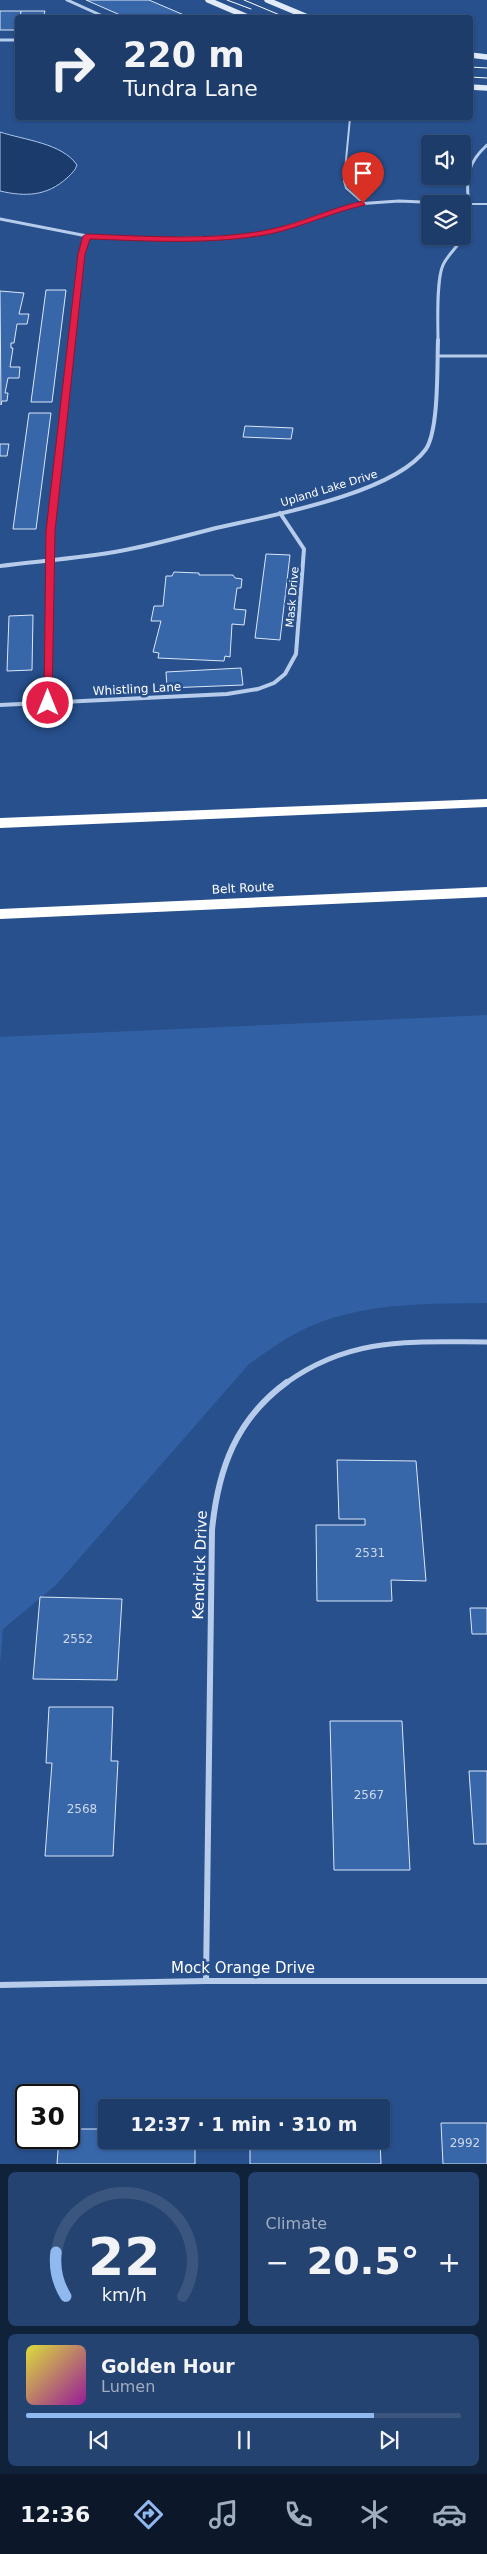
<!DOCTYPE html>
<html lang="en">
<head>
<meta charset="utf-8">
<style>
  body { margin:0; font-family:"DejaVu Sans",sans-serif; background:#254370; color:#f1f3f6; height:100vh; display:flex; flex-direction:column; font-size:19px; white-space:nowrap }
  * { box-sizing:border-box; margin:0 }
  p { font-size:16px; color:#a0adc1 }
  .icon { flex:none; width:28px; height:28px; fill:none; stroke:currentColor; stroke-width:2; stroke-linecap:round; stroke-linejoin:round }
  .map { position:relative; height:2164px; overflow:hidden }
  .side { display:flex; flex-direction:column; gap:8px; padding:8px; background:#10213a; flex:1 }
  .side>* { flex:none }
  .guide { position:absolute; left:15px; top:15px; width:458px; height:105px; border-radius:5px; box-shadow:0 1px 4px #0004,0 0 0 1px #3b567e; background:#1d3c6a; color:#f1f3f6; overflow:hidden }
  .fabs { position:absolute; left:421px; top:135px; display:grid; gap:10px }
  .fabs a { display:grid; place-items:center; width:50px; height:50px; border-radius:5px; background:#1d3c6a; box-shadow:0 1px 4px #0004,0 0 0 1px #3b567e; font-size:25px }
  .speed { position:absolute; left:15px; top:2084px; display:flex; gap:10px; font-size:25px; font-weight:700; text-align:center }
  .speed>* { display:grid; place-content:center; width:65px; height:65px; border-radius:50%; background:#1d3c6a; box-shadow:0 1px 4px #0004,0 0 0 1px #3b567e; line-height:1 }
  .speed .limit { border:2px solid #111; border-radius:8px; background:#fff; color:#111 }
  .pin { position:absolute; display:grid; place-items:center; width:42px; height:42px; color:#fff; margin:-51px -21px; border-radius:50% 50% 50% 0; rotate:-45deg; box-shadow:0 0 5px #0007 }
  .pin .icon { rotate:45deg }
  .me { position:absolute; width:55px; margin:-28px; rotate:0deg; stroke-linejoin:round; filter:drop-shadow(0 0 4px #0008) }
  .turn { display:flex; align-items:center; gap:18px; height:105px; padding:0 25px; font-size:22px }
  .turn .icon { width:65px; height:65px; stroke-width:2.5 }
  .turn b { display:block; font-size:35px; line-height:42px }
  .big { font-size:38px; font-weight:700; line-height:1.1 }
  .side .tile { flex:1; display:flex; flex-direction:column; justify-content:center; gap:8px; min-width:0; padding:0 18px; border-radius:8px; background:#254370 }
  .side .dial { align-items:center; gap:0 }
  .dial svg { height:130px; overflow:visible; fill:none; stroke:#3b567e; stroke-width:7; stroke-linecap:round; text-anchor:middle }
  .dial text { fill:#f1f3f6; stroke:none }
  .song { display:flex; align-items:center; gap:15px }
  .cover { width:60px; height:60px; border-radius:8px; background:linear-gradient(135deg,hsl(60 70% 55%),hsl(300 70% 35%)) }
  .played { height:5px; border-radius:2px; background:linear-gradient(90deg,#90b9f0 80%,#3b567e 80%) }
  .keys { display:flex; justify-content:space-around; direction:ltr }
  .heat { display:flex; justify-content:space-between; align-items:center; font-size:28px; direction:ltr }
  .side .tiles { flex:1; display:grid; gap:8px; grid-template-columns:1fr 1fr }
  .tile:last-child { grid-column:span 2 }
  .trip { position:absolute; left:98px; top:2099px; width:292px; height:50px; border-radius:5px; background:#1d3c6a; box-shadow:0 1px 4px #0004,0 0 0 1px #3b567e; font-weight:700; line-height:50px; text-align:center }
  .menu { display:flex; height:80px; justify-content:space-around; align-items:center; background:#0c182a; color:#a0adc1 }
  .menu .icon { width:35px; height:35px }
  .menu .on { color:#90b9f0 }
  .menu b { font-size:22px; color:#f1f3f6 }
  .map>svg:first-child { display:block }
</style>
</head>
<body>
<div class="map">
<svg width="487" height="2164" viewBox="0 0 487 2164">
  <rect width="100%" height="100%" fill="#27508d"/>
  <path fill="#3161a4" d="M 487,1015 L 487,1303 C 431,1304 375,1302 321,1322 C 295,1331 272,1348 249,1364 L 56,1585 L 3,1629 L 0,1665 L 0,1037 Z"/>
  <path fill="#1c3b6d" stroke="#abc6eb" d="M 0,132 C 24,140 62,143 77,165 C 75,171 72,173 67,178 C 47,196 26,197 0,191 Z"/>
  <g fill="#3766a9" stroke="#dbe7f8">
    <path d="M 86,0 L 149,0 L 191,18 L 127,18 Z"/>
    <path d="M 0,11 L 21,11 L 20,18 L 18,18 L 17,30 L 0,30 Z"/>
    <path d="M 21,11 L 45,11 L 43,18 L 20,18 Z"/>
    <path d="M 46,290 L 66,290 L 52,402 L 31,402 Z"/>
    <path d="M 0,291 L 24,293 L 19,314 L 29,314 L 27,324 L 17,324 L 14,343 L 11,343 L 11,348 L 13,348 L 10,367 L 20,367 L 19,378 L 8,378 L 5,393 L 8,393 L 7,401 L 2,401 L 1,405 Z"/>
    <path d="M 29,413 L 51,413 L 36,529 L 13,529 Z"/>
    <path d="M 245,426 L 293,428 L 291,439 L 243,437 Z"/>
    <path d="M 0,444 L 9,444 L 7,456 L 0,456 Z"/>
    <path d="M 266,554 L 290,555 L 280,640 L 255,638 Z"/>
    <path d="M 174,572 L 199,573 L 199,575 L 233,575 L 235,578 L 242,579 L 241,588 L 237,588 L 234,609 L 246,610 L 244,625 L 232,624 L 230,657 L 225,656 L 224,661 L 158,658 L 159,653 L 153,652 L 161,621 L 151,621 L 154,606 L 163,606 L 166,576 L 172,576 Z"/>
    <path d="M 33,615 L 32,670 L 7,671 L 9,616 Z"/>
    <path d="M 241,668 L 243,685 L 167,688 L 166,672 Z"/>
    <path d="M 337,1460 L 416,1461 L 426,1581 L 391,1580 L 392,1601 L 317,1601 L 316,1525 L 365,1525 L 365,1519 L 339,1519 Z"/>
    <path d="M 40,1597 L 122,1599 L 117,1680 L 33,1679 Z"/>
    <path d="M 470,1608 L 487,1608 L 487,1634 L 472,1634 Z"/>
    <path d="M 49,1707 L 113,1707 L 111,1761 L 118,1761 L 113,1856 L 45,1856 L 52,1763 L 46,1763 Z"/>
    <path d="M 330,1721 L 402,1721 L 410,1870 L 334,1870 Z"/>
    <path d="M 469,1771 L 487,1771 L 487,1844 L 474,1844 Z"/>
    <path d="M 441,2123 L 487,2123 L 487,2164 L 443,2164 Z"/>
    <path d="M 69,2129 L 106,2129 L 106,2140 L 195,2140 L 195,2164 L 57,2164 L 59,2138 L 69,2138 Z"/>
    <path d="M 250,2140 L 380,2140 L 381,2164 L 250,2164 Z"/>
  </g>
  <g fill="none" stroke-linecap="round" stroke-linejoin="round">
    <g stroke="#b6ccea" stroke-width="2">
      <path d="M 350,118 L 344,181 L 346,188 L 363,203"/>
      <path d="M 468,204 L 487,204"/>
    </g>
    <path stroke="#b6ccea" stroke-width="3" d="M 439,356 L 487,356"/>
    <g stroke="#b6ccea" stroke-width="3">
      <path d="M 67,0 L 107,18"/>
      <path d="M 0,40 L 18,40"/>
      <path d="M 0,219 L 87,236 L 157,239 L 229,237 L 271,232 L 356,204 L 399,201 L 468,204"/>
      <path d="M 72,341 L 82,254 L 87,236"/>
      <path d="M 438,341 C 438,324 436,280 443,265 C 449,252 462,244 466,230 C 475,194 454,175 487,145"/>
    </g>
    <g stroke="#b6ccea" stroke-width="4">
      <path d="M 0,566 C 40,561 81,558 120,551 C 153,545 184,536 216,528 C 269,516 394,494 426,449 C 439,429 437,366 438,340"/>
      <path d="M 48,703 L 50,531 L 72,340"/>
      <path d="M 0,705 L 227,694 L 258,689 L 274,683 L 285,674 L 296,654 L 304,549 L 280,513"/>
    </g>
    <path stroke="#b6ccea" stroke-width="5" d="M 286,1383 C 351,1336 411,1342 487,1342"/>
    <g stroke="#b6ccea" stroke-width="6">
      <path d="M 206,1981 L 212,1530 C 218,1469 236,1419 287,1382"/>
      <path d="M 0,1985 L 206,1981 L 487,1981"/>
    </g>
    <g stroke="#e1eaf9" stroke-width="5.5">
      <path d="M 208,0 L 250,18"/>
      <path d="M 267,0 L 310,18"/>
      <path d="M 470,55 L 487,57"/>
      <path d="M 470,87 L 487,88"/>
    </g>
    <g fill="#fff" fill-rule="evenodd">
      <path d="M 487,799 L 487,807 L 0,828 L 0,818 Z"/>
      <path d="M 487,887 L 487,897 L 0,919 L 0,909 Z"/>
    </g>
    <g stroke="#fff" stroke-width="1">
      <path d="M 227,0 L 251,9"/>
      <path d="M 244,0 L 287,18"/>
      <path d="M 470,67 L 487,68"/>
      <path d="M 470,77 L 487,78"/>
    </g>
  </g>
  <path fill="#e11d48" stroke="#92132f" d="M 363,201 L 365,205 C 333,212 302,227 270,234 C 213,245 147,241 90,239 L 85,254 L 55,531 L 52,703 L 44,705 L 46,531 L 78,254 L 83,236 L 87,234 C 142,236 213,241 267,230 C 300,224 330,208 363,201 Z"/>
  <g text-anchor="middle" stroke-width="5" stroke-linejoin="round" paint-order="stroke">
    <g font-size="11" fill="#fff" stroke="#27508d">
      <text transform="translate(329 488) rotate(-17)" y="4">Upland Lake Drive</text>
      <text transform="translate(292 597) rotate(-85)" y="4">Mask Drive</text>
    </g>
    <g font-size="12" fill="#fff" stroke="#27508d">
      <text transform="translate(137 689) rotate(-3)" y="4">Whistling Lane</text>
      <text transform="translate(243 888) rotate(-3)" y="4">Belt Route</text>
    </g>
    <g font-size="12" fill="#cdd9ea">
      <text x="370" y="1557">2531</text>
      <text x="78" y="1643">2552</text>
      <text x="369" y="1799">2567</text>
      <text x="82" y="1813">2568</text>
      <text x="465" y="2147">2992</text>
    </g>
    <g font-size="15" fill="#fff" stroke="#27508d">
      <text transform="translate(200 1565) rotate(-88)" y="5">Kendrick Drive</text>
      <text x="243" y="1973">Mock Orange Drive</text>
    </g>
  </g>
</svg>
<div class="fabs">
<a><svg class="icon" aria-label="sound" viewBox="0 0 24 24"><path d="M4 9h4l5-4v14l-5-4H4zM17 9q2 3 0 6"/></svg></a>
<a><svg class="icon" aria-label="layers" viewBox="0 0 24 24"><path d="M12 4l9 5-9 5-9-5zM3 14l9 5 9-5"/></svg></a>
</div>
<div class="speed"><div class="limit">30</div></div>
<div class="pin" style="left:363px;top:203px;background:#d93025"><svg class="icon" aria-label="arrive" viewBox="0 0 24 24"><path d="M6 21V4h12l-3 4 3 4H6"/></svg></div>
<svg class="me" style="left:48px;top:703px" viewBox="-20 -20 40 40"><circle r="17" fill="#e11d48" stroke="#fff" stroke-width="3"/><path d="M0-11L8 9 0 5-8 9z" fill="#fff"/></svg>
<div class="trip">12:37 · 1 min · 310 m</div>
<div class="guide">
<div class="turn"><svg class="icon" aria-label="right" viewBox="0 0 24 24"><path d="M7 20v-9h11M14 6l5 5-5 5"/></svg><div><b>220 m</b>Tundra Lane</div></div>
</div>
</div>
<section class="side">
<div class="tiles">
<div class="tile dial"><svg viewBox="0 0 100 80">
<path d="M14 69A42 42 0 1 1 86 69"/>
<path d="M14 69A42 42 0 0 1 8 42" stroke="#90b9f0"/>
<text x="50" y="56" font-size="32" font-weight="700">22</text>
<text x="50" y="72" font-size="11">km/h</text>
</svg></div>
<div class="tile"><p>Climate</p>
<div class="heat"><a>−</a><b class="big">20.5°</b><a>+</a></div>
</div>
<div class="tile">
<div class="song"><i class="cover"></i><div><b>Golden Hour</b><p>Lumen</p></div></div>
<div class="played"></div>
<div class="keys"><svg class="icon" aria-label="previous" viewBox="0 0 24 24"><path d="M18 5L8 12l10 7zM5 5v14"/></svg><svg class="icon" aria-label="pause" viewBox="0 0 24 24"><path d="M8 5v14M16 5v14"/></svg><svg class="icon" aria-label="next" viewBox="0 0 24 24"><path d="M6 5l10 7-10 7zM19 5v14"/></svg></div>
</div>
</div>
</section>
<nav class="menu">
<b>12:36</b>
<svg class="icon on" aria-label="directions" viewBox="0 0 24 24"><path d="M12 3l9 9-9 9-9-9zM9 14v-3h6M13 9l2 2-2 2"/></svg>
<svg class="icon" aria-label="music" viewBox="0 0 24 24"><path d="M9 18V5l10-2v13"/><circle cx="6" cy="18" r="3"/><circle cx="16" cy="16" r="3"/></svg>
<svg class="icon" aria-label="phone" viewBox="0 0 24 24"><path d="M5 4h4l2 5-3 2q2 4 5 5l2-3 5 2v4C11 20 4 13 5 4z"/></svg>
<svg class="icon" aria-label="climate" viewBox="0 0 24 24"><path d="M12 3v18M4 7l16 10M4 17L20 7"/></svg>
<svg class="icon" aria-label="car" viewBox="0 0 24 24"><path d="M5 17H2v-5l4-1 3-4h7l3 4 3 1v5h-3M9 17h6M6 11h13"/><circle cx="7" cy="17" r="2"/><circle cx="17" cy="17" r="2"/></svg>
</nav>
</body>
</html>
